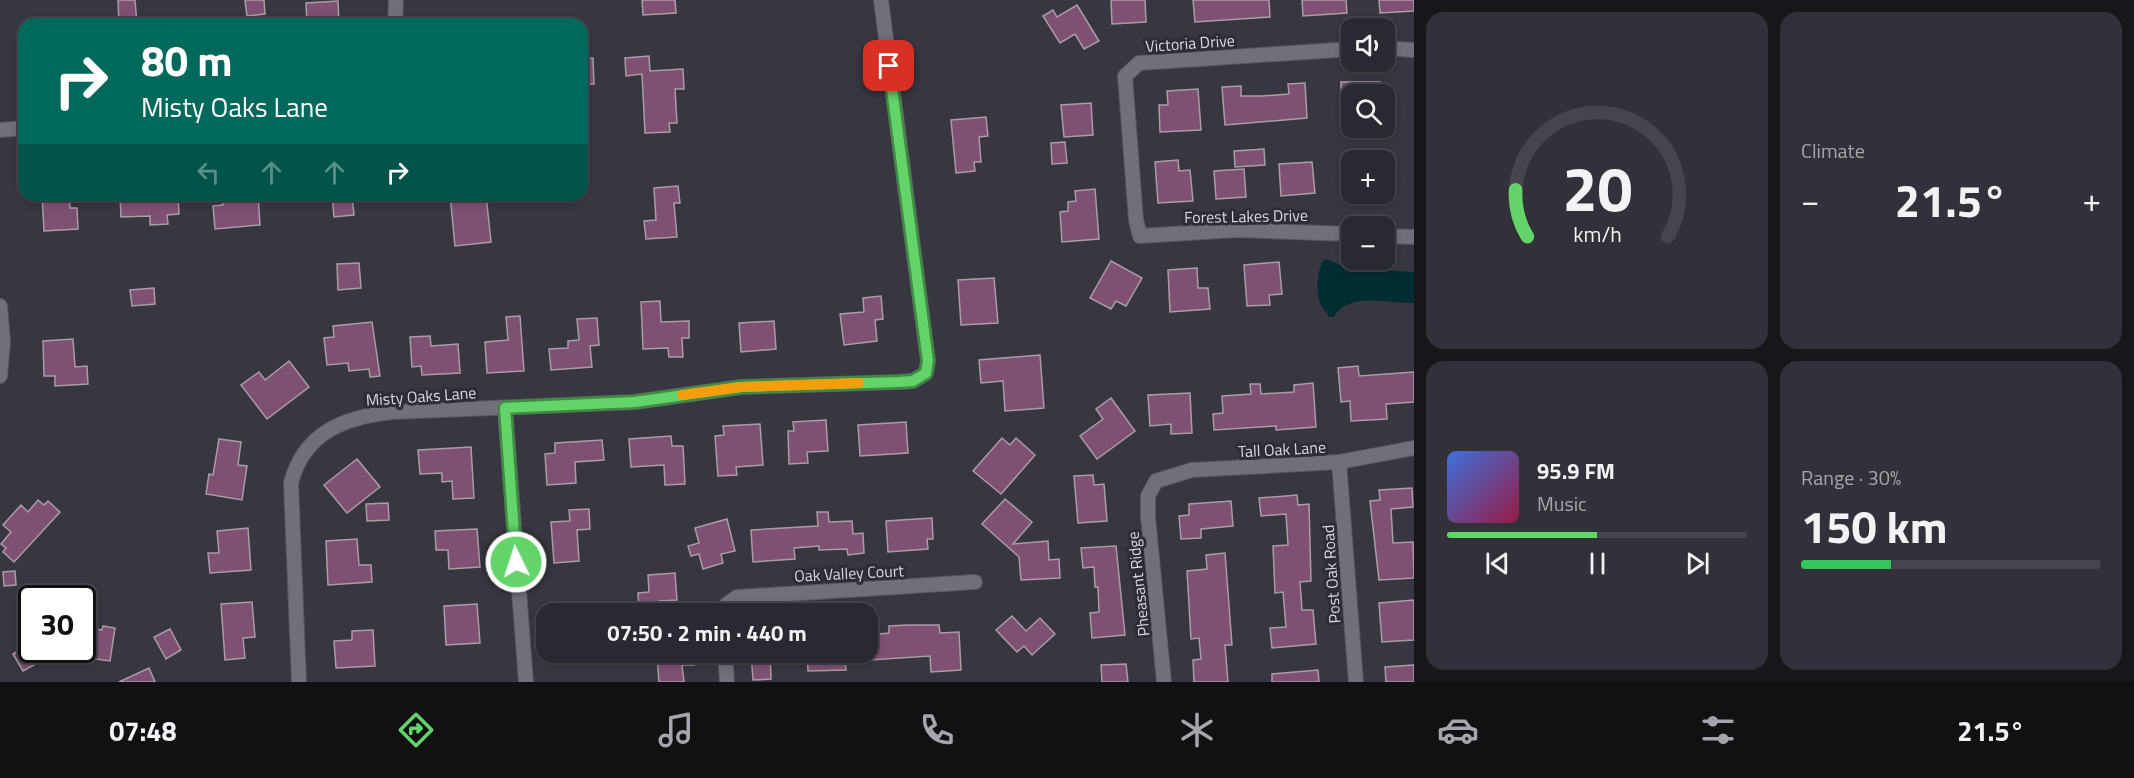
<!DOCTYPE html>
<html lang="en">
<head>
<meta charset="utf-8">
<style>
  body { margin:0; font-family:"Titillium Web",sans-serif; background:#323038; color:#f1f3f6; height:100vh; display:flex; flex-direction:column; font-size:22px; white-space:nowrap }
  * { box-sizing:border-box; margin:0 }
  p { font-size:20px; color:#a5a6ab }
  .icon { flex:none; width:33px; height:33px; fill:none; stroke:currentColor; stroke-width:2; stroke-linecap:round; stroke-linejoin:round }
  .map { position:relative; flex:1; overflow:hidden }
  .details { display:flex; flex-direction:column; gap:12px; padding:12px; background:#17161a; width:720px }
  .details>* { flex:none }
  .guide { position:absolute; left:18px; top:18px; width:570px; height:183px; border-radius:18px; box-shadow:0 3px 9px #0003,0 0 0 2px #46444c; background:#00695c; color:#fff; overflow:hidden }
  .tools { position:absolute; left:1341px; top:18px; display:grid; gap:12px }
  .tools a { display:grid; place-items:center; width:54px; height:54px; border-radius:12px; background:#2a2830; box-shadow:0 3px 9px #0003,0 0 0 2px #46444c; font-size:30px }
  .speed { position:absolute; left:18px; top:585px; display:flex; gap:12px; font-size:30px; font-weight:700; text-align:center }
  .speed>* { display:grid; place-content:center; width:78px; height:78px; border-radius:50%; background:#2a2830; box-shadow:0 3px 9px #0003,0 0 0 2px #46444c; line-height:1 }
  .speed .limit { border:3px solid #111; border-radius:9px; background:#fff; color:#111 }
  .pin { position:absolute; display:grid; place-items:center; width:51px; height:51px; color:#fff; margin:-26px; border-radius:12px; box-shadow:0 3px 9px #0006 }
  .me { position:absolute; width:66px; margin:-33px; rotate:356deg; stroke-linejoin:round; filter:drop-shadow(0 0 4px #0008) }
  .turn { display:flex; align-items:center; gap:21px; height:126px; padding:0 24px; font-size:27px }
  .turn .icon { width:78px; height:78px; stroke-width:2.5 }
  .turn b { display:block; font-size:42px; line-height:51px }
  .lanes { display:flex; align-items:center; height:57px; padding:0 24px; background:#0003; justify-content:center; gap:30px; direction:ltr }
  .lanes .off { opacity:.35 }
  .big { font-size:45px; font-weight:700; line-height:1.1 }
  .details .widget { flex:1; display:flex; flex-direction:column; justify-content:center; gap:9px; min-width:0; padding:0 21px; border-radius:18px; background:#323038 }
  .details .dial { align-items:center; gap:0 }
  .dial svg { height:156px; overflow:visible; fill:none; stroke:#46444c; stroke-width:7; stroke-linecap:round; text-anchor:middle }
  .dial text { fill:#f1f3f6; stroke:none }
  .song { display:flex; align-items:center; gap:18px }
  .cover { width:72px; height:72px; border-radius:9px; background:linear-gradient(135deg,hsl(220 70% 55%),hsl(340 70% 35%)) }
  .played { height:6px; border-radius:3px; background:linear-gradient(90deg,#62d469 50%,#46444c 50%) }
  .keys { display:flex; justify-content:space-around; direction:ltr }
  .heat { display:flex; justify-content:space-between; align-items:center; font-size:33px; direction:ltr }
  .charge { height:9px; border-radius:4px; background:linear-gradient(90deg,#34c759 30%,#46444c 0) }
  .details .tiles { flex:1; display:grid; gap:12px; grid-template-columns:repeat(2,1fr) }
  .trip { position:absolute; left:536px; top:603px; width:342px; height:60px; border-radius:18px; background:#2a2830; box-shadow:0 3px 9px #0003,0 0 0 2px #46444c; font-weight:700; line-height:60px; text-align:center }
  .tab-bar { display:flex; height:96px; justify-content:space-around; align-items:center; background:#111013; color:#a5a6ab }
  .tab-bar .icon { width:42px; height:42px }
  .tab-bar .on { color:#62d469 }
  .tab-bar b { font-size:27px; color:#f1f3f6 }
  main { display:flex; flex:1; min-height:0 }
  .map>svg:first-child { display:block }
</style>
</head>
<body>
<main>
<div class="map">
<svg width="1414" height="682" viewBox="0 0 1414 682">
  <rect width="100%" height="100%" fill="#383640"/>
  <path fill="#002d32" d="M 1325,259 L 1348,268 L 1414,272 L 1414,303 C 1388,304 1349,291 1334,317 L 1329,317 C 1327,313 1323,309 1321,305 C 1316,294 1316,268 1325,259 Z"/>
  <g fill="#7f5072" stroke="#a99da5" stroke-width="1.5">
    <path d="M 118,0 L 135,0 L 137,24 L 119,24 Z"/>
    <path d="M 245,0 L 264,0 L 265,14 L 247,16 Z"/>
    <path d="M 642,0 L 675,0 L 676,13 L 643,15 Z"/>
    <path d="M 1111,0 L 1145,0 L 1146,22 L 1112,24 Z"/>
    <path d="M 1193,0 L 1269,0 L 1270,17 L 1195,22 Z"/>
    <path d="M 1302,0 L 1346,0 L 1347,13 L 1303,16 Z"/>
    <path d="M 1379,0 L 1414,0 L 1414,11 L 1380,13 Z"/>
    <path d="M 338,1 L 339,24 L 307,24 L 306,3 Z"/>
    <path d="M 1077,5 L 1099,41 L 1084,49 L 1075,34 L 1060,43 L 1043,16 L 1053,10 L 1057,17 Z"/>
    <path d="M 649,56 L 650,71 L 683,69 L 684,89 L 675,89 L 677,123 L 669,123 L 670,132 L 645,133 L 642,74 L 626,76 L 625,58 Z"/>
    <path d="M 593,58 L 594,84 L 582,84 L 582,59 Z"/>
    <rect x="1341" y="82" width="39" height="12"/>
    <path d="M 1305,83 L 1307,118 L 1225,125 L 1222,87 L 1241,86 L 1241,96 L 1262,96 L 1289,94 L 1288,84 Z"/>
    <path d="M 1198,89 L 1201,130 L 1160,132 L 1159,105 L 1168,105 L 1167,91 Z"/>
    <path d="M 1091,103 L 1093,135 L 1064,137 L 1061,105 Z"/>
    <path d="M 986,117 L 988,136 L 979,137 L 981,162 L 974,162 L 975,171 L 956,173 L 951,120 Z"/>
    <path d="M 1065,142 L 1067,163 L 1052,164 L 1051,143 Z"/>
    <path d="M 1264,149 L 1265,165 L 1235,167 L 1234,151 Z"/>
    <path d="M 1178,160 L 1179,171 L 1190,170 L 1193,201 L 1158,203 L 1155,162 Z"/>
    <path d="M 1312,162 L 1315,193 L 1281,196 L 1279,164 Z"/>
    <path d="M 1244,169 L 1246,197 L 1216,199 L 1214,171 Z"/>
    <path d="M 678,186 L 680,203 L 674,203 L 677,237 L 646,239 L 644,221 L 656,220 L 654,188 Z"/>
    <path d="M 1095,189 L 1099,239 L 1062,242 L 1060,212 L 1068,211 L 1068,202 L 1076,201 L 1075,191 Z"/>
    <path d="M 42,195 L 69,195 L 70,208 L 77,208 L 78,229 L 44,231 Z"/>
    <path d="M 140,195 L 178,195 L 179,214 L 167,215 L 168,224 L 150,225 L 150,216 L 121,217 L 120,197 Z"/>
    <path d="M 222,195 L 258,195 L 260,225 L 215,229 L 213,206 L 223,205 Z"/>
    <path d="M 332,195 L 352,195 L 354,215 L 334,217 Z"/>
    <path d="M 450,195 L 486,195 L 491,242 L 455,246 Z"/>
    <path d="M 1111,261 L 1142,278 L 1126,306 L 1116,301 L 1111,309 L 1090,298 Z"/>
    <path d="M 1279,262 L 1282,294 L 1269,295 L 1270,305 L 1247,306 L 1244,265 Z"/>
    <path d="M 359,263 L 361,288 L 338,290 L 337,264 Z"/>
    <path d="M 1197,268 L 1198,288 L 1208,288 L 1210,309 L 1170,312 L 1168,270 Z"/>
    <path d="M 994,278 L 998,323 L 961,325 L 958,280 Z"/>
    <path d="M 154,288 L 155,304 L 132,306 L 130,290 Z"/>
    <path d="M 881,296 L 883,319 L 875,320 L 877,341 L 844,345 L 840,314 L 864,312 L 863,298 Z"/>
    <path d="M 660,301 L 661,322 L 689,321 L 689,338 L 682,338 L 683,357 L 669,357 L 668,348 L 643,349 L 641,302 Z"/>
    <path d="M 520,316 L 524,371 L 487,373 L 485,342 L 508,340 L 506,317 Z"/>
    <path d="M 597,318 L 599,345 L 590,346 L 592,367 L 551,370 L 549,349 L 568,348 L 568,341 L 579,340 L 577,319 Z"/>
    <path d="M 774,321 L 776,349 L 741,352 L 739,323 Z"/>
    <path d="M 372,322 L 380,376 L 370,377 L 369,369 L 349,371 L 348,363 L 327,365 L 324,338 L 334,337 L 333,326 Z"/>
    <path d="M 430,336 L 431,346 L 458,344 L 460,373 L 422,375 L 421,366 L 412,367 L 410,337 Z"/>
    <path d="M 73,339 L 75,367 L 87,366 L 88,384 L 55,386 L 55,376 L 44,376 L 43,341 Z"/>
    <path d="M 1040,355 L 1044,408 L 1005,411 L 1003,381 L 981,383 L 979,360 Z"/>
    <path d="M 289,361 L 309,387 L 267,419 L 241,385 L 259,372 L 265,380 Z"/>
    <path d="M 1358,366 L 1359,376 L 1414,372 L 1414,402 L 1386,404 L 1387,419 L 1351,421 L 1350,401 L 1341,402 L 1338,368 Z"/>
    <path d="M 1313,383 L 1316,427 L 1276,430 L 1276,426 L 1214,430 L 1213,414 L 1223,413 L 1222,396 L 1251,394 L 1250,384 L 1260,384 L 1261,394 L 1294,392 L 1294,385 Z"/>
    <path d="M 1190,393 L 1192,433 L 1171,434 L 1171,424 L 1150,426 L 1148,395 Z"/>
    <path d="M 1111,398 L 1135,431 L 1097,459 L 1080,436 L 1103,419 L 1096,409 Z"/>
    <path d="M 826,420 L 828,451 L 807,452 L 808,463 L 789,464 L 788,431 L 794,431 L 793,422 Z"/>
    <path d="M 906,422 L 908,453 L 860,456 L 858,425 Z"/>
    <path d="M 760,424 L 763,465 L 736,467 L 737,475 L 718,476 L 715,436 L 724,435 L 723,426 Z"/>
    <path d="M 671,436 L 672,446 L 683,446 L 685,484 L 665,485 L 664,465 L 631,467 L 629,439 Z"/>
    <path d="M 1002,438 L 1010,445 L 1016,438 L 1035,455 L 1001,494 L 973,471 Z"/>
    <path d="M 219,439 L 241,442 L 238,465 L 247,466 L 242,500 L 206,494 L 209,474 L 213,475 Z"/>
    <path d="M 602,440 L 604,460 L 575,462 L 576,483 L 547,485 L 545,454 L 555,453 L 555,443 Z"/>
    <path d="M 471,447 L 474,498 L 453,499 L 452,481 L 442,482 L 442,473 L 420,474 L 418,450 Z"/>
    <path d="M 357,459 L 380,487 L 347,513 L 324,485 Z"/>
    <path d="M 1093,475 L 1094,485 L 1104,484 L 1107,521 L 1078,523 L 1074,476 Z"/>
    <path d="M 1412,488 L 1413,507 L 1391,509 L 1393,543 L 1413,542 L 1414,578 L 1379,580 L 1370,501 L 1380,500 L 1379,490 Z"/>
    <path d="M 1297,495 L 1298,505 L 1309,504 L 1311,581 L 1300,582 L 1302,610 L 1313,610 L 1316,644 L 1272,648 L 1270,628 L 1286,627 L 1283,592 L 1275,593 L 1273,546 L 1288,545 L 1286,514 L 1261,516 L 1259,498 Z"/>
    <path d="M 1005,499 L 1032,522 L 1013,544 L 1048,541 L 1049,560 L 1059,559 L 1060,578 L 1021,580 L 1019,557 L 982,524 Z"/>
    <path d="M 38,500 L 44,505 L 48,501 L 60,512 L 14,562 L 3,552 L 6,548 L 1,544 L 11,532 L 3,525 L 21,505 L 28,512 Z"/>
    <path d="M 1231,501 L 1233,526 L 1201,529 L 1201,538 L 1181,539 L 1179,516 L 1189,515 L 1189,504 Z"/>
    <path d="M 388,503 L 389,520 L 367,521 L 366,504 Z"/>
    <path d="M 589,509 L 590,529 L 577,530 L 579,561 L 554,563 L 551,522 L 570,521 L 569,510 Z"/>
    <path d="M 817,512 L 828,512 L 829,522 L 852,521 L 853,534 L 863,533 L 864,553 L 848,555 L 847,549 L 819,550 L 819,546 L 794,548 L 795,559 L 753,562 L 751,530 L 818,526 Z"/>
    <path d="M 932,518 L 933,539 L 927,539 L 928,549 L 888,552 L 886,521 Z"/>
    <path d="M 727,519 L 735,551 L 721,554 L 723,563 L 703,569 L 699,554 L 691,556 L 688,546 L 699,543 L 695,528 Z"/>
    <path d="M 248,528 L 251,570 L 210,573 L 208,553 L 219,553 L 217,531 Z"/>
    <path d="M 477,529 L 480,567 L 449,569 L 448,550 L 436,550 L 435,531 Z"/>
    <path d="M 357,539 L 359,565 L 371,565 L 372,582 L 328,585 L 326,541 Z"/>
    <path d="M 1116,546 L 1125,635 L 1092,638 L 1090,613 L 1099,612 L 1098,587 L 1095,587 L 1094,567 L 1083,568 L 1081,548 Z"/>
    <path d="M 1225,553 L 1232,645 L 1225,645 L 1228,682 L 1194,682 L 1193,660 L 1201,659 L 1199,638 L 1191,639 L 1187,571 L 1207,569 L 1206,555 Z"/>
    <path d="M 15,571 L 16,585 L 4,586 L 3,572 Z"/>
    <path d="M 675,573 L 677,600 L 659,601 L 660,610 L 639,612 L 638,593 L 649,592 L 648,575 Z"/>
    <path d="M 1414,600 L 1414,640 L 1382,642 L 1379,603 Z"/>
    <path d="M 252,602 L 255,637 L 243,638 L 245,658 L 225,660 L 221,604 Z"/>
    <path d="M 477,604 L 480,643 L 446,645 L 444,606 Z"/>
    <path d="M 1012,616 L 1026,631 L 1040,618 L 1055,634 L 1032,655 L 1024,646 L 1017,652 L 996,630 Z"/>
    <path d="M 909,625 L 939,625 L 940,633 L 959,632 L 961,670 L 931,672 L 930,656 L 870,660 L 868,635 L 889,633 L 889,626 Z"/>
    <path d="M 103,626 L 115,628 L 110,661 L 82,657 L 82,627 L 102,630 Z"/>
    <path d="M 170,629 L 181,650 L 166,659 L 154,637 Z"/>
    <path d="M 373,630 L 375,666 L 336,668 L 334,641 L 352,640 L 352,631 Z"/>
    <path d="M 32,633 L 32,650 L 61,650 L 23,671 L 13,654 L 22,649 L 17,641 Z"/>
    <path d="M 667,652 L 693,652 L 694,665 L 682,665 L 684,682 L 659,682 L 657,657 L 668,657 Z"/>
    <path d="M 751,652 L 770,652 L 771,679 L 753,680 Z"/>
    <path d="M 807,652 L 844,652 L 846,670 L 808,671 Z"/>
    <path d="M 1126,664 L 1128,682 L 1102,682 L 1101,665 Z"/>
    <path d="M 1414,665 L 1414,682 L 1386,682 L 1385,667 Z"/>
    <path d="M 149,668 L 155,682 L 119,682 Z"/>
    <path d="M 1318,670 L 1319,682 L 1272,682 L 1272,674 Z"/>
  </g>
  <g fill="none" stroke-linecap="round" stroke-linejoin="round">
    <defs>
      <g id="street">
        <path d="M 395,24 L 396,0"/>
        <path d="M 1384,48 L 1414,50"/>
        <path d="M 1352,49 L 1139,63 L 1125,76 L 1136,220 L 1140,236 L 1237,230 L 1352,234"/>
        <path d="M 0,130 L 24,128"/>
        <path d="M 1384,236 L 1414,237"/>
        <path d="M 0,306 L 3,342 L 0,376"/>
        <path d="M 505,408 L 526,682"/>
        <path d="M 1339,462 L 1356,682"/>
        <path d="M 725,614 L 727,604 L 737,597 L 975,582"/>
        <path d="M 725,652 L 727,682"/>
        <path d="M 299,682 L 291,483 C 304,432 345,417 393,412 L 635,402 L 741,387 L 899,382 L 913,381 L 926,373 L 928,361 L 881,0"/>
        <path d="M 1164,682 L 1148,517 L 1148,496 L 1156,481 L 1192,470 L 1339,462 L 1414,448"/>
      </g>
    </defs>
    <use href="#street" stroke="#57555e" stroke-width="16"/>
    <use href="#street" stroke="#726f7b" stroke-width="14"/>
  </g>
  <g fill="none" stroke-linecap="round" stroke-linejoin="round">
    <defs>
      <path id="route" d="M 516,562 L 505,408 L 635,402 L 741,387 L 899,382 L 913,381 L 926,373 L 928,361 L 889,66"/>
    </defs>
    <use href="#route" stroke="#408a44" stroke-width="15"/>
    <use href="#route" stroke="#62d469" stroke-width="10"/>
    <path stroke="#f59e0b" stroke-width="10" d="M 682,395 L 741,387 L 859,383"/>
  </g>
  <g text-anchor="middle" stroke-width="6" stroke-linejoin="round" paint-order="stroke">
    <g font-size="16" fill="#d9d8de" stroke="#2e2c36">
      <text transform="translate(1190 43) rotate(-4)" y="6">Victoria Drive</text>
      <text transform="translate(1246 216) rotate(-1)" y="6">Forest Lakes Drive</text>
      <text transform="translate(421 396) rotate(-4)" y="6">Misty Oaks Lane</text>
      <text transform="translate(1282 449) rotate(-3)" y="6">Tall Oak Lane</text>
      <text transform="translate(849 573) rotate(-3)" y="6">Oak Valley Court</text>
      <text transform="translate(1331 574) rotate(-94)" y="6">Post Oak Road</text>
      <text transform="translate(1138 584) rotate(-96)" y="6">Pheasant Ridge</text>
    </g>
  </g>
</svg>
<div class="tools">
<a><svg class="icon" aria-label="sound" viewBox="0 0 24 24"><path d="M4 9h4l5-4v14l-5-4H4zM17 9q2 3 0 6"/></svg></a>
<a><svg class="icon" aria-label="search" viewBox="0 0 24 24"><circle cx="10" cy="10" r="6"/><path d="M15 15l6 6"/></svg></a>
<a>+</a>
<a>−</a>
</div>
<div class="speed"><div class="limit">30</div></div>
<div class="pin" style="left:889px;top:66px;background:#d93025"><svg class="icon" aria-label="arrive" viewBox="0 0 24 24"><path d="M6 21V4h12l-3 4 3 4H6"/></svg></div>
<svg class="me" style="left:516px;top:562px" viewBox="-20 -20 40 40"><circle r="17" fill="#62d469" stroke="#fff" stroke-width="3"/><path d="M0-11L8 9 0 5-8 9z" fill="#fff"/></svg>
<div class="trip">07:50 · 2 min · 440 m</div>
<div class="guide">
<div class="turn"><svg class="icon" aria-label="right" viewBox="0 0 24 24"><path d="M7 20v-9h11M14 6l5 5-5 5"/></svg><div><b>80 m</b>Misty Oaks Lane</div></div>
<div class="lanes"><svg class="icon off" aria-label="left" viewBox="0 0 24 24"><path d="M17 20v-9H6M10 6l-5 5 5 5"/></svg><svg class="icon off" aria-label="ahead" viewBox="0 0 24 24"><path d="M12 20V5M6 11l6-6 6 6"/></svg><svg class="icon off" aria-label="ahead" viewBox="0 0 24 24"><path d="M12 20V5M6 11l6-6 6 6"/></svg><svg class="icon" aria-label="right" viewBox="0 0 24 24"><path d="M7 20v-9h11M14 6l5 5-5 5"/></svg></div>
</div>
</div>
<section class="details">
<div class="tiles">
<div class="widget dial"><svg viewBox="0 0 100 80">
<path d="M14 69A42 42 0 1 1 86 69"/>
<path d="M14 69A42 42 0 0 1 8 45" stroke="#62d469"/>
<text x="50" y="56" font-size="32" font-weight="700">20</text>
<text x="50" y="72" font-size="11">km/h</text>
</svg></div>
<div class="widget"><p>Climate</p>
<div class="heat"><a>−</a><b class="big">21.5°</b><a>+</a></div>
</div>
<div class="widget">
<div class="song"><i class="cover"></i><div><b>95.9 FM</b><p>Music</p></div></div>
<div class="played"></div>
<div class="keys"><svg class="icon" aria-label="previous" viewBox="0 0 24 24"><path d="M18 5L8 12l10 7zM5 5v14"/></svg><svg class="icon" aria-label="pause" viewBox="0 0 24 24"><path d="M8 5v14M16 5v14"/></svg><svg class="icon" aria-label="next" viewBox="0 0 24 24"><path d="M6 5l10 7-10 7zM19 5v14"/></svg></div>
</div>
<div class="widget"><p>Range · 30%</p><b class="big">150 km</b><div class="charge"></div></div>
</div>
</section>
</main>
<nav class="tab-bar">
<b>07:48</b>
<svg class="icon on" aria-label="directions" viewBox="0 0 24 24"><path d="M12 3l9 9-9 9-9-9zM9 14v-3h6M13 9l2 2-2 2"/></svg>
<svg class="icon" aria-label="music" viewBox="0 0 24 24"><path d="M9 18V5l10-2v13"/><circle cx="6" cy="18" r="3"/><circle cx="16" cy="16" r="3"/></svg>
<svg class="icon" aria-label="phone" viewBox="0 0 24 24"><path d="M5 4h4l2 5-3 2q2 4 5 5l2-3 5 2v4C11 20 4 13 5 4z"/></svg>
<svg class="icon" aria-label="climate" viewBox="0 0 24 24"><path d="M12 3v18M4 7l16 10M4 17L20 7"/></svg>
<svg class="icon" aria-label="car" viewBox="0 0 24 24"><path d="M5 17H2v-5l4-1 3-4h7l3 4 3 1v5h-3M9 17h6M6 11h13"/><circle cx="7" cy="17" r="2"/><circle cx="17" cy="17" r="2"/></svg>
<svg class="icon" aria-label="filters" viewBox="0 0 24 24"><path d="M4 7h16M4 17h16"/><circle cx="9" cy="7" r="2"/><circle cx="15" cy="17" r="2"/></svg>
<b>21.5°</b>
</nav>
</body>
</html>
